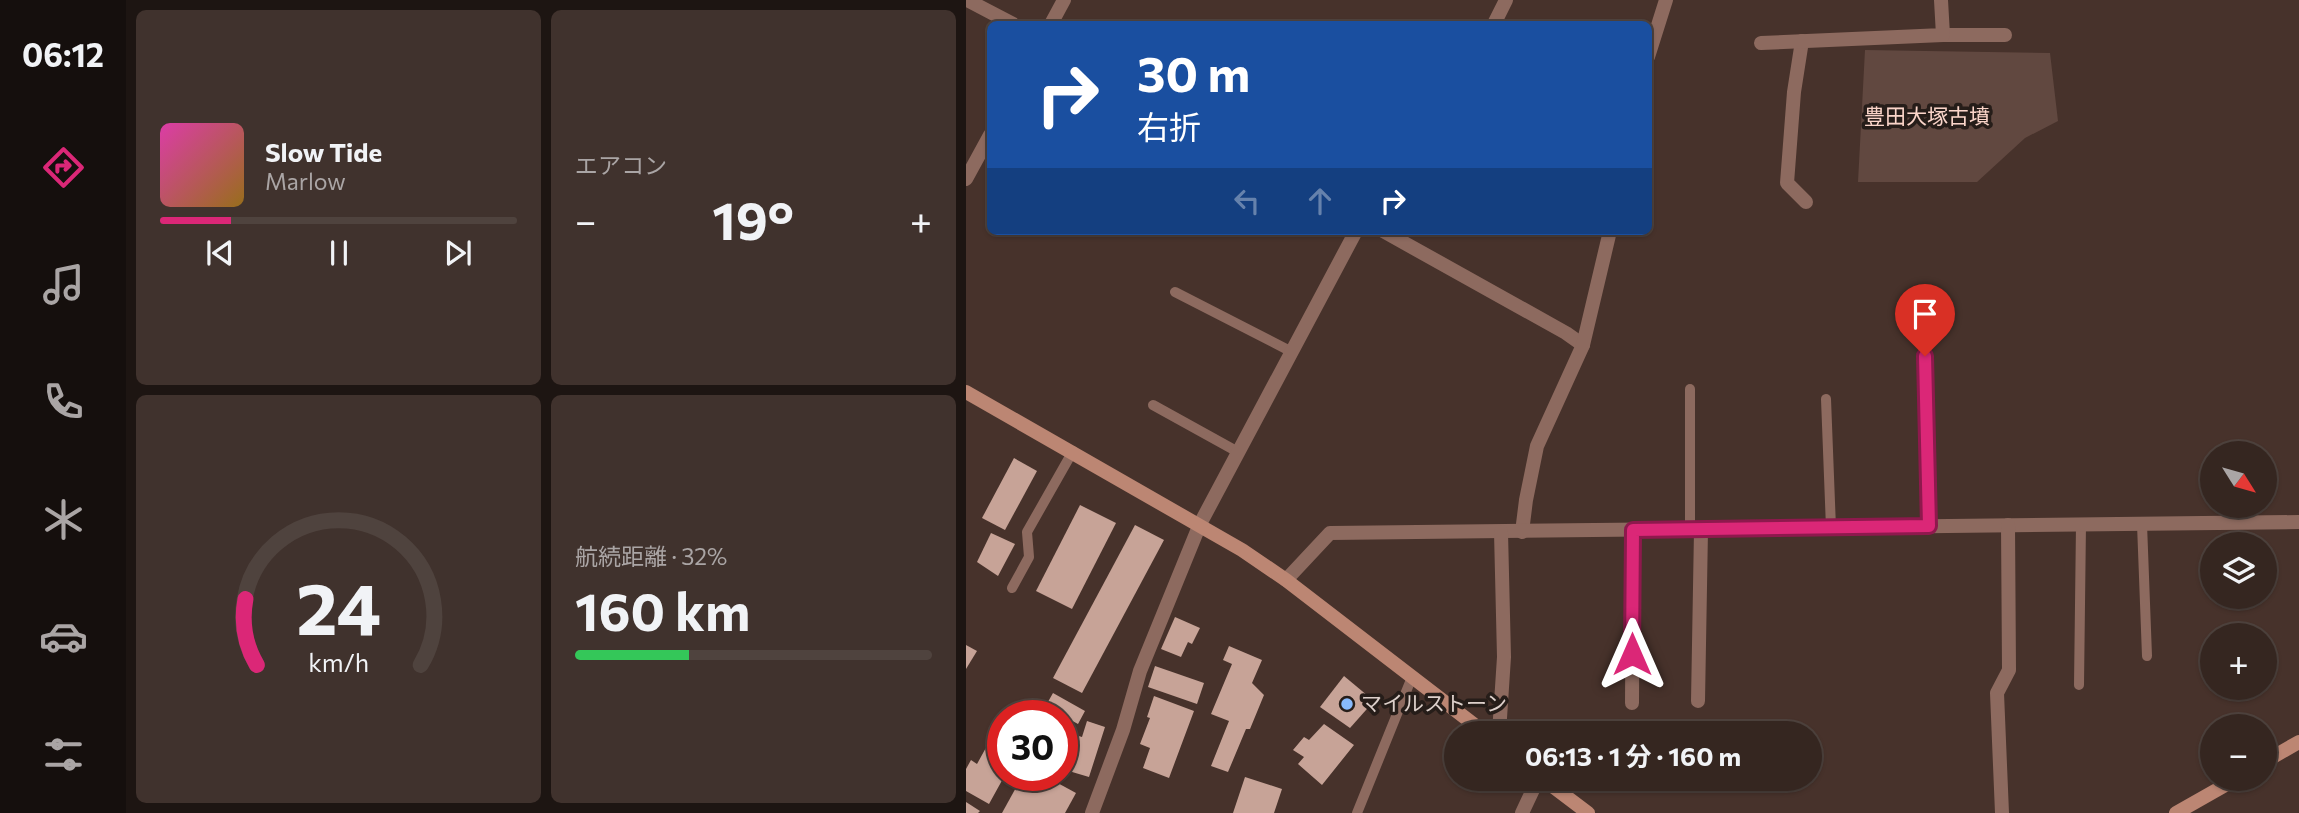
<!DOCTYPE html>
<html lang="ja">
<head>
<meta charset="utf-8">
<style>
  body { margin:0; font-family:Commissioner,"Noto Sans JP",sans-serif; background:#40322d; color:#f1f3f6; height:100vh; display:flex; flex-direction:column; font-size:26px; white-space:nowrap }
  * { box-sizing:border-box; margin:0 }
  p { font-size:23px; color:#aaa5a5 }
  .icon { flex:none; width:38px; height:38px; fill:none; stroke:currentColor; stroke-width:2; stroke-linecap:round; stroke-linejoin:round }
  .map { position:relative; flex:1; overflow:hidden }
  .sheet { display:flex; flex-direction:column; gap:10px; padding:10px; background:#1d1512; width:840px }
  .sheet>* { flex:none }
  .banner { position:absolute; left:21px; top:21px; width:665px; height:214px; border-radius:10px; box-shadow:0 2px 5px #0004,0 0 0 2px #4f433e; background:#1a4fa0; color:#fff; overflow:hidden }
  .needle { width:46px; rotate:127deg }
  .tools { position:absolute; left:1234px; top:441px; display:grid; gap:14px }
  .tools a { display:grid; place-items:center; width:77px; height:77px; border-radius:50%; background:#352620; box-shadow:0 2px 5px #0004,0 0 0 2px #4f433e; font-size:35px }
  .speed { position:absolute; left:21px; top:700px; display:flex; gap:14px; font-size:35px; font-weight:700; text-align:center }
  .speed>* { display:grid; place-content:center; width:91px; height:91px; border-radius:50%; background:#352620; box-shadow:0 2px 5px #0004,0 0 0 2px #4f433e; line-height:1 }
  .speed .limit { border:10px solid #d22; background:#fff; color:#111 }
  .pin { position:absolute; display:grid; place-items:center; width:60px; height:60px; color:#fff; margin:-72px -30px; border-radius:50% 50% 50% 0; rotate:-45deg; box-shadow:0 0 7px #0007 }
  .pin .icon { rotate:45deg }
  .me { position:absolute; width:77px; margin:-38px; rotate:0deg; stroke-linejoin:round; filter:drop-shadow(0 0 5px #0008) }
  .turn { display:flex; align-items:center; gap:24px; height:147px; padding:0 35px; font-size:32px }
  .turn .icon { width:91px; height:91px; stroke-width:2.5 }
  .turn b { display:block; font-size:49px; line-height:60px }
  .lanes { display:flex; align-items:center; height:66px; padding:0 35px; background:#0003; justify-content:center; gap:35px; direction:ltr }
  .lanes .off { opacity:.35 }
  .big { font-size:52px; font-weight:700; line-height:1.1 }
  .sheet .tile { flex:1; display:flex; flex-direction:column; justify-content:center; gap:10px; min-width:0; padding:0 24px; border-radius:10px; background:#40322d }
  .sheet .dial { align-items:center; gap:0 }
  .dial svg { height:182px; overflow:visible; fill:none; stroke:#4f433e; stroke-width:7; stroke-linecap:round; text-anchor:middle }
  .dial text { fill:#f1f3f6; stroke:none }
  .song { display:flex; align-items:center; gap:21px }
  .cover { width:84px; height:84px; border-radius:10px; background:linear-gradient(135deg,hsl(320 70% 55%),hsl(40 70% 35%)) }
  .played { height:7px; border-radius:4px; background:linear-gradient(90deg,#db2777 20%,#4f433e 20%) }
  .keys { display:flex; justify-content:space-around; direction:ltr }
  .heat { display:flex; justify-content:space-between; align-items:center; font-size:38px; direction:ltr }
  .charge { height:10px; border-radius:5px; background:linear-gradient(90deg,#34c759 32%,#4f433e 0) }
  .sheet .tiles { flex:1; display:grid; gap:10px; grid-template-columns:repeat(2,1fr) }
  .trip { position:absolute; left:478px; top:721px; width:378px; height:70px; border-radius:35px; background:#352620; box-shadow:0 2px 5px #0004,0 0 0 2px #4f433e; font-weight:700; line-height:70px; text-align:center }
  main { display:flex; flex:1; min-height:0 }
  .tabs { display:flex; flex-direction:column; width:126px; justify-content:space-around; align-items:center; background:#150f0d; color:#aaa5a5 }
  .tabs .icon { width:49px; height:49px }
  .tabs .active { color:#db2777 }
  .tabs b { font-size:32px; color:#f1f3f6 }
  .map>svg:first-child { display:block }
</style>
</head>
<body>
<main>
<nav class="tabs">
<b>06:12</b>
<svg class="icon active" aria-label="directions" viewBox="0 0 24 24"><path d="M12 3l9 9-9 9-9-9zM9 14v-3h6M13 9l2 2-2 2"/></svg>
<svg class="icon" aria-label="music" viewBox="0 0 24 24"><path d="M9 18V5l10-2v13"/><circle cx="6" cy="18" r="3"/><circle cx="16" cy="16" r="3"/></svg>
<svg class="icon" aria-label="phone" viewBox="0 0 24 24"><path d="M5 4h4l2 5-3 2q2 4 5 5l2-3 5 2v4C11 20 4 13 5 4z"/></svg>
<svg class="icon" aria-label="climate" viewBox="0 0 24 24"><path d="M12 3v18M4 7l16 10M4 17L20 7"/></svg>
<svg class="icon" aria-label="car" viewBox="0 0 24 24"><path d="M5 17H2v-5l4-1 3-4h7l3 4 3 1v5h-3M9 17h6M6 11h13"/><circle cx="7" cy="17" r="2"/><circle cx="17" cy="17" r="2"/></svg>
<svg class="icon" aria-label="filters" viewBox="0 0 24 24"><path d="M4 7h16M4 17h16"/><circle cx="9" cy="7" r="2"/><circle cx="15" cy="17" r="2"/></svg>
</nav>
<section class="sheet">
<div class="tiles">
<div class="tile">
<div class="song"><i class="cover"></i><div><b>Slow Tide</b><p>Marlow</p></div></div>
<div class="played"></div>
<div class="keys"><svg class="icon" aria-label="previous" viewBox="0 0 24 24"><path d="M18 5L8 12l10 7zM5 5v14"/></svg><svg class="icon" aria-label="pause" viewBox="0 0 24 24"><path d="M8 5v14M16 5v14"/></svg><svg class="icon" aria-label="next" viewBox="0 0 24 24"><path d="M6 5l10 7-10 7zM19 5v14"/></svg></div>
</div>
<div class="tile"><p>エアコン</p>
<div class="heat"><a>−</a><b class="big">19°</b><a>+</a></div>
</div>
<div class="tile dial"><svg viewBox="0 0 100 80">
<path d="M14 69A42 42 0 1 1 86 69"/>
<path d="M14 69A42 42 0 0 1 9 40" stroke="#db2777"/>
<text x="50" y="56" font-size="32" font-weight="700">24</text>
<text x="50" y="72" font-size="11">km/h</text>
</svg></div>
<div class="tile"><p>航続距離 · 32%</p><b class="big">160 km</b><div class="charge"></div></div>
</div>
</section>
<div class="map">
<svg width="1333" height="813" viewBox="0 0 1333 813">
  <rect width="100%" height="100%" fill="#47322b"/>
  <path fill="#614840" d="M 899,50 L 1084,53 L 1092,121 L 1059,138 L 1011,182 L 892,182 Z"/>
  <g fill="#c7a397">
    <path d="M 48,458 L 71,471 L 39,530 L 16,518 Z"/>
    <path d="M 114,505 L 150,523 L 106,609 L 70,591 Z"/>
    <path d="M 169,525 L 198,540 L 116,693 L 87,678 Z"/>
    <path d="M 25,533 L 49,544 L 32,576 L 11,562 Z"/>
    <path d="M 209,617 L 234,628 L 226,644 L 222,642 L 215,657 L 195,649 Z"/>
    <path d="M 0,645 L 11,651 L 0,669 Z"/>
    <path d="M 263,646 L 296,660 L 286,683 L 298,695 L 284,729 L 280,729 L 262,772 L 245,766 L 263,721 L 245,714 L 266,664 L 257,660 Z"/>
    <path d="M 189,666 L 238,683 L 231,704 L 182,687 Z"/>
    <path d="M 378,676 L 408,701 L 384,728 L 354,707 Z"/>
    <path d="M 87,693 L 119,711 L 112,724 L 101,718 L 96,728 L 96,716 L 74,716 Z"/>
    <path d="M 188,696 L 228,711 L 203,778 L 177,768 L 184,748 L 174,744 L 184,718 L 181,717 Z"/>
    <path d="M 121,721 L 139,727 L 123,777 L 96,769 L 96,754 L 103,733 L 116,737 Z"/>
    <path d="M 358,724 L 388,745 L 356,785 L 332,764 L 338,757 L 327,750 L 338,737 L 343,740 Z"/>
    <path d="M 22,744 L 37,753 L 37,775 L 39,775 L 23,804 L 0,791 L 0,769 L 5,760 L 11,764 Z"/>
    <path d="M 57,775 L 77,775 L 110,793 L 99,813 L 36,813 Z"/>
    <path d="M 279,777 L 316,789 L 308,813 L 267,813 Z"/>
    <path d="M 0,802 L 14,811 L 12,813 L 0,813 Z"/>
  </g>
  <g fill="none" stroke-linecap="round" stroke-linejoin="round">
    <g stroke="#8d6a5f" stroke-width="10">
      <path d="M 209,292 L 326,352"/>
      <path d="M 959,356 L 963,526"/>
      <path d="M 724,389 L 724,530"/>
      <path d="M 860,399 L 865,528"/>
      <path d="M 187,405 L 272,452"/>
      <path d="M 1176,524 L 1181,656"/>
      <path d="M 46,588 L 63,557 L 61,532 L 107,451"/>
      <path d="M 1113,685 L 1115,524"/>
      <path d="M 391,813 L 446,677"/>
    </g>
    <g stroke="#8d6a5f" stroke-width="14">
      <path d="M 1,0 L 47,24"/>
      <path d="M 85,24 L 98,0"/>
      <path d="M 528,24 L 540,0"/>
      <path d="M 977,35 L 1039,35"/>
      <path d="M 836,41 L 828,92 L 821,183 L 840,202"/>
      <path d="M 795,43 L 977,35 L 975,0"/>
      <path d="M 682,57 L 700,0"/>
      <path d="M 0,179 L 24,135"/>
      <path d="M 417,231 L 600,333 L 617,345"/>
      <path d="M 556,532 L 560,500 L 571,446 L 617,345 L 644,231"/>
      <path d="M 320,580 L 364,533 L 1333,522"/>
      <path d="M 732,701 L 735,530"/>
      <path d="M 666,703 L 667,530"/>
      <path d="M 533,733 L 538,657 L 535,532"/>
      <path d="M 126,813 L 157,730 L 174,671 L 234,524 L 390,231"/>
      <path d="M 556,813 L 572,779"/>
      <path d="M 1036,813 L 1031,693 L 1043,670 L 1042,525"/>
    </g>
    <g stroke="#bc8673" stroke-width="14">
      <path d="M 0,392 L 276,550 L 320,580 L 519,733"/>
      <path d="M 1298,762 L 1333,742"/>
      <path d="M 577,779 L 622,813"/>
      <path d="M 1210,813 L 1270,779"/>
    </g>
  </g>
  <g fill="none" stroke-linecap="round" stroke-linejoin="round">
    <defs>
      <path id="route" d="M 666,654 L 667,530 L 963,526 L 959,356"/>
    </defs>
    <use href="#route" stroke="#8e194d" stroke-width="18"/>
    <use href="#route" stroke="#db2777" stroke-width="12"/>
  </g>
  <circle fill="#88bafc" stroke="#261d19" stroke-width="2.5" cx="381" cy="704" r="7"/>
  <g text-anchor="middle" stroke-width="7" stroke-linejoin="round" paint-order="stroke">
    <g font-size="21" fill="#fbd5c9" stroke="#261d19">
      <text x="961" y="124">豊田大塚古墳</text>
    </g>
    <g font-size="21" fill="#ddd0cb" stroke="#261d19" text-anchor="start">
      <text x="395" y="711">マイルストーン</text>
    </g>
  </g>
</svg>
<div class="tools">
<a><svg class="needle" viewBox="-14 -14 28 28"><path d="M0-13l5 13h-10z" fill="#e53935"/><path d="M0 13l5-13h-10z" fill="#aaa5a5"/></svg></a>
<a><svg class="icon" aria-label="layers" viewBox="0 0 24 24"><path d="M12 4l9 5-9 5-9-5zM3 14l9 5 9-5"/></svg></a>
<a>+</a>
<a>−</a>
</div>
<div class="speed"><div class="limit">30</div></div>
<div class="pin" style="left:959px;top:356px;background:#d93025"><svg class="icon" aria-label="arrive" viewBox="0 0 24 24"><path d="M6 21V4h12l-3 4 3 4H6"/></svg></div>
<svg class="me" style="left:666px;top:654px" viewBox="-20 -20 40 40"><path d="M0-17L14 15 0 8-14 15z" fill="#db2777" stroke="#fff" stroke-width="4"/></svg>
<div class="trip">06:13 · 1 分 · 160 m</div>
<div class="banner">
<div class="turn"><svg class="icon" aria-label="right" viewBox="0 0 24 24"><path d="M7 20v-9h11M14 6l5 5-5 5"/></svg><div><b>30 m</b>右折</div></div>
<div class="lanes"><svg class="icon off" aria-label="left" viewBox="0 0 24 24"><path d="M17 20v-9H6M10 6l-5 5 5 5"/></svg><svg class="icon off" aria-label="ahead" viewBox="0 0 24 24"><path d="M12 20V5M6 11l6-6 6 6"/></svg><svg class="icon" aria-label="right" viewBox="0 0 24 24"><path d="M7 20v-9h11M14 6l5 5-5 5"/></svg></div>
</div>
</div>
</main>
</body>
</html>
